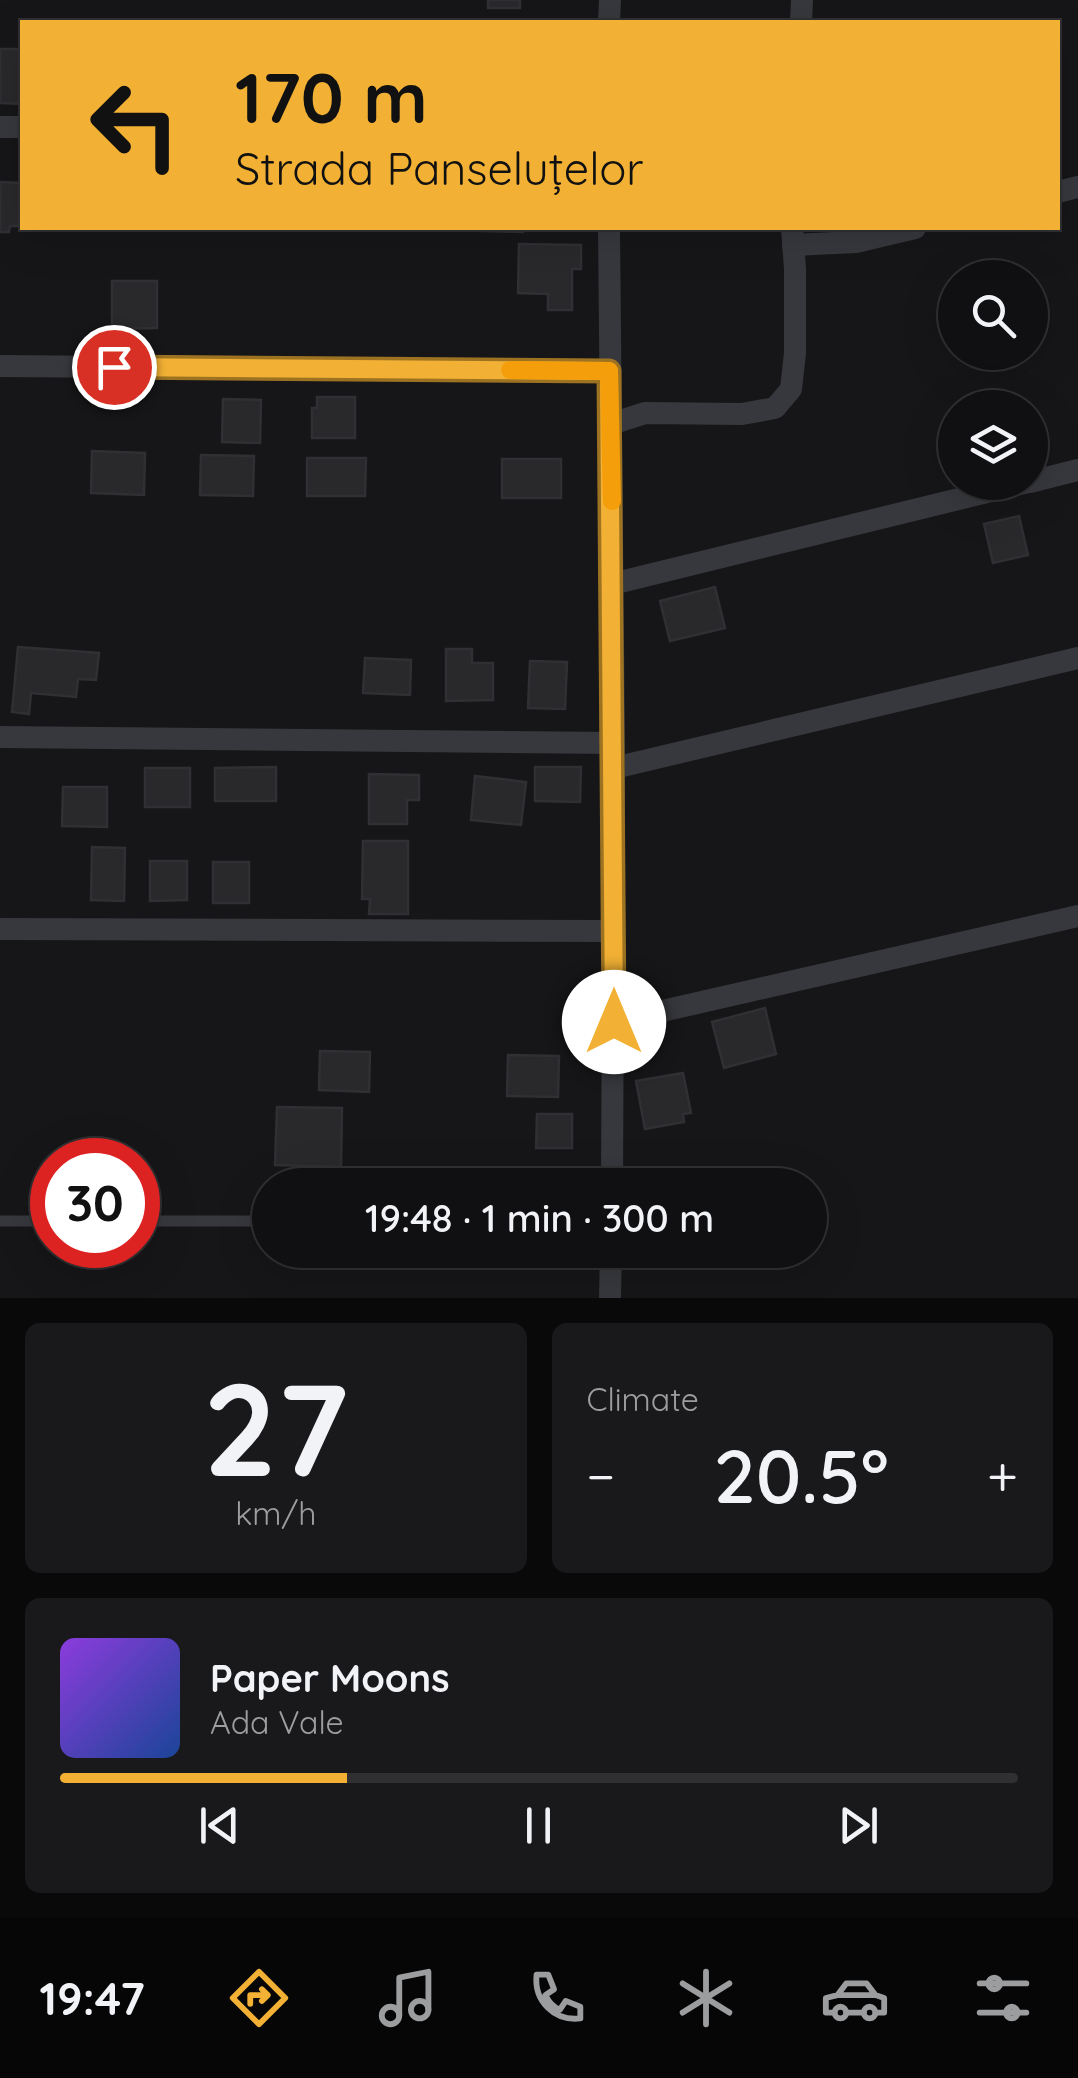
<!DOCTYPE html>
<html lang="en">
<head>
<meta charset="utf-8">
<style>
  body { margin:0; font-family:Quicksand,sans-serif; background:#19191b; color:#f1f3f6; height:100vh; display:flex; flex-direction:column; font-size:38px; white-space:nowrap }
  * { box-sizing:border-box; margin:0 }
  p { font-size:32px; color:#9c9d9f }
  .icon { flex:none; width:55px; height:55px; fill:none; stroke:currentColor; stroke-width:2; stroke-linecap:round; stroke-linejoin:round }
  .map { position:relative; height:1298px; overflow:hidden }
  .panel { display:flex; flex-direction:column; gap:25px; padding:25px; background:#09090a; flex:1 }
  .panel>* { flex:none }
  .banner { position:absolute; left:20px; top:20px; width:1040px; height:210px; border-radius:0px; box-shadow:0 10px 40px #0002,0 0 0 2px #303032; background:#f2b134; color:#111; overflow:hidden }
  .fabs { position:absolute; left:938px; top:260px; display:grid; gap:20px }
  .fabs a { display:grid; place-items:center; width:110px; height:110px; border-radius:50%; background:#101012; box-shadow:0 10px 40px #0002,0 0 0 2px #303032; font-size:50px }
  .speed { position:absolute; left:30px; top:1138px; display:flex; gap:20px; font-size:50px; font-weight:700; text-align:center }
  .speed>* { display:grid; place-content:center; width:130px; height:130px; border-radius:50%; background:#101012; box-shadow:0 10px 40px #0002,0 0 0 2px #303032; line-height:1 }
  .speed .limit { border:15px solid #d22; background:#fff; color:#111 }
  .pin { position:absolute; display:grid; place-items:center; width:85px; height:85px; color:#fff; margin:-42px; border:5px solid #fff; border-radius:50%; box-shadow:0 2px 10px #0007 }
  .me { position:absolute; width:110px; margin:-55px; rotate:0deg; stroke-linejoin:round; filter:drop-shadow(0 0 8px #0008) }
  .turn { display:flex; align-items:center; gap:35px; height:210px; padding:0 50px; font-size:45px }
  .turn .icon { width:130px; height:130px; stroke-width:2.5 }
  .turn b { display:block; font-size:70px; line-height:85px }
  .big { font-size:75px; font-weight:600; line-height:1.1 }
  .panel .widget { flex:1; display:flex; flex-direction:column; justify-content:center; gap:15px; min-width:0; padding:0 35px; border-radius:15px; background:#19191b }
  .panel .dial { align-items:center; gap:0 }
  .dial b { font-size:130px; line-height:1 }
  .song { display:flex; align-items:center; gap:30px }
  .cover { width:120px; height:120px; border-radius:15px; background:linear-gradient(135deg,hsl(270 70% 55%),hsl(220 70% 35%)) }
  .played { height:10px; border-radius:5px; background:linear-gradient(90deg,#f2b134 30%,#303032 30%) }
  .keys { display:flex; justify-content:space-around; direction:ltr }
  .heat { display:flex; justify-content:space-between; align-items:center; font-size:55px; direction:ltr }
  .panel .tiles { flex:1; display:grid; gap:25px; grid-template-columns:1fr 1fr }
  .widget:last-child { grid-column:span 2 }
  .trip { position:absolute; left:252px; top:1168px; width:575px; height:100px; border-radius:50px; background:#101012; box-shadow:0 10px 40px #0002,0 0 0 2px #303032; font-weight:600; line-height:100px; text-align:center }
  .dock { display:flex; height:160px; justify-content:space-around; align-items:center; background:#060607; color:#9c9d9f }
  .dock .icon { width:70px; height:70px }
  .dock .selected { color:#f2b134 }
  .dock b { font-size:45px; color:#f1f3f6 }
  .map>svg:first-child { display:block }
</style>
</head>
<body>
<div class="map">
<svg width="1078" height="1298" viewBox="0 0 1078 1298">
  <rect width="100%" height="100%" fill="#161618"/>
  <g fill="#29292c" stroke="#303034" stroke-width="2.5">
    <rect x="488" y="0" width="32" height="8"/>
    <path d="M 0,49 L 22,49 L 22,104 L 0,103 Z"/>
    <path d="M 0,182 L 22,183 L 22,226 L 10,226 L 9,232 L 0,232 Z"/>
    <path d="M 447,228 L 523,228 L 523,232 L 447,230 Z"/>
    <path d="M 519,244 L 581,245 L 581,269 L 572,269 L 572,310 L 548,310 L 548,294 L 518,293 Z"/>
    <path d="M 112,281 L 157,281 L 157,328 L 112,329 Z"/>
    <path d="M 317,397 L 355,397 L 355,438 L 312,438 L 312,408 L 317,408 Z"/>
    <path d="M 223,399 L 261,400 L 260,443 L 222,442 Z"/>
    <path d="M 92,451 L 145,453 L 144,495 L 91,493 Z"/>
    <path d="M 201,455 L 254,456 L 253,496 L 200,495 Z"/>
    <path d="M 307,458 L 366,458 L 365,496 L 307,496 Z"/>
    <rect x="502" y="459" width="59" height="39"/>
    <path d="M 1019,516 L 1028,555 L 993,563 L 984,524 Z"/>
    <path d="M 715,587 L 725,628 L 670,641 L 660,601 Z"/>
    <path d="M 18,647 L 99,653 L 96,680 L 78,679 L 76,697 L 31,693 L 29,714 L 12,712 Z"/>
    <path d="M 446,649 L 472,649 L 472,663 L 493,663 L 493,700 L 446,701 Z"/>
    <path d="M 365,658 L 411,660 L 410,695 L 363,693 Z"/>
    <path d="M 530,661 L 567,662 L 565,709 L 528,708 Z"/>
    <path d="M 276,767 L 276,801 L 215,801 L 215,768 Z"/>
    <path d="M 535,767 L 581,767 L 580,802 L 535,801 Z"/>
    <rect x="145" y="768" width="45" height="39"/>
    <path d="M 369,774 L 419,775 L 419,800 L 407,800 L 407,824 L 369,824 Z"/>
    <path d="M 475,776 L 526,782 L 521,825 L 471,820 Z"/>
    <path d="M 63,787 L 107,787 L 107,827 L 62,826 Z"/>
    <path d="M 363,841 L 408,841 L 408,914 L 369,914 L 370,899 L 362,899 Z"/>
    <path d="M 92,847 L 125,848 L 124,901 L 91,900 Z"/>
    <path d="M 150,861 L 187,861 L 187,900 L 150,901 Z"/>
    <rect x="213" y="862" width="36" height="41"/>
    <path d="M 765,1008 L 776,1054 L 724,1068 L 712,1022 Z"/>
    <path d="M 320,1051 L 370,1052 L 369,1092 L 319,1090 Z"/>
    <path d="M 508,1055 L 559,1056 L 558,1097 L 507,1096 Z"/>
    <path d="M 683,1073 L 691,1113 L 683,1114 L 684,1122 L 645,1129 L 636,1081 Z"/>
    <path d="M 277,1107 L 342,1108 L 341,1167 L 275,1165 Z"/>
    <path d="M 537,1114 L 572,1114 L 572,1148 L 536,1148 Z"/>
  </g>
  <g fill="none" stroke-linecap="round" stroke-linejoin="round">
    <g stroke="#37383d" stroke-width="11">
      <path d="M 0,1221 L 52,1221"/>
      <path d="M 138,1221 L 270,1221"/>
    </g>
    <g stroke="#37383d" stroke-width="22">
      <path d="M 609,22 L 610,0"/>
      <path d="M 801,22 L 802,0"/>
      <path d="M 0,127 L 22,127"/>
      <path d="M 1058,192 L 1078,187"/>
      <path d="M 609,228 L 614,743 L 612,1185"/>
      <path d="M 793,245 L 856,242 L 915,228"/>
      <path d="M 0,366 L 609,371"/>
      <path d="M 611,424 L 645,413 L 742,414 L 775,408 L 791,389 L 795,353 L 795,269 L 792,228"/>
      <path d="M 1030,482 L 1078,470"/>
      <path d="M 612,584 L 1028,482"/>
      <path d="M 0,737 L 614,743"/>
      <path d="M 614,768 L 1078,658"/>
      <path d="M 0,929 L 614,931"/>
      <path d="M 614,1022 L 1078,916"/>
      <path d="M 610,1298 L 611,1250"/>
    </g>
  </g>
  <g fill="none" stroke-linecap="round" stroke-linejoin="round">
    <defs>
      <path id="route" d="M 114,367 L 609,371 L 614,1022"/>
    </defs>
    <use href="#route" stroke="#9d7322" stroke-width="25"/>
    <use href="#route" stroke="#f2b134" stroke-width="18"/>
    <path stroke="#f59e0b" stroke-width="18" d="M 510,370 L 609,371 L 612,501"/>
  </g>
</svg>
<div class="fabs">
<a><svg class="icon" aria-label="search" viewBox="0 0 24 24"><circle cx="10" cy="10" r="6"/><path d="M15 15l6 6"/></svg></a>
<a><svg class="icon" aria-label="layers" viewBox="0 0 24 24"><path d="M12 4l9 5-9 5-9-5zM3 14l9 5 9-5"/></svg></a>
</div>
<div class="speed"><div class="limit">30</div></div>
<div class="pin" style="left:114px;top:367px;background:#d93025"><svg class="icon" aria-label="arrive" viewBox="0 0 24 24"><path d="M6 21V4h12l-3 4 3 4H6"/></svg></div>
<svg class="me" style="left:614px;top:1022px" viewBox="-20 -20 40 40"><circle r="19" fill="#fff"/><path d="M0-13L10 11 0 6-10 11z" fill="#f2b134"/></svg>
<div class="trip">19:48 · 1 min · 300 m</div>
<div class="banner">
<div class="turn"><svg class="icon" aria-label="left" viewBox="0 0 24 24"><path d="M17 20v-9H6M10 6l-5 5 5 5"/></svg><div><b>170 m</b>Strada Panseluțelor</div></div>
</div>
</div>
<section class="panel">
<div class="tiles">
<div class="widget dial"><b>27</b><p>km/h</p></div>
<div class="widget"><p>Climate</p>
<div class="heat"><a>−</a><b class="big">20.5°</b><a>+</a></div>
</div>
<div class="widget">
<div class="song"><i class="cover"></i><div><b>Paper Moons</b><p>Ada Vale</p></div></div>
<div class="played"></div>
<div class="keys"><svg class="icon" aria-label="previous" viewBox="0 0 24 24"><path d="M18 5L8 12l10 7zM5 5v14"/></svg><svg class="icon" aria-label="pause" viewBox="0 0 24 24"><path d="M8 5v14M16 5v14"/></svg><svg class="icon" aria-label="next" viewBox="0 0 24 24"><path d="M6 5l10 7-10 7zM19 5v14"/></svg></div>
</div>
</div>
</section>
<nav class="dock">
<b>19:47</b>
<svg class="icon selected" aria-label="directions" viewBox="0 0 24 24"><path d="M12 3l9 9-9 9-9-9zM9 14v-3h6M13 9l2 2-2 2"/></svg>
<svg class="icon" aria-label="music" viewBox="0 0 24 24"><path d="M9 18V5l10-2v13"/><circle cx="6" cy="18" r="3"/><circle cx="16" cy="16" r="3"/></svg>
<svg class="icon" aria-label="phone" viewBox="0 0 24 24"><path d="M5 4h4l2 5-3 2q2 4 5 5l2-3 5 2v4C11 20 4 13 5 4z"/></svg>
<svg class="icon" aria-label="climate" viewBox="0 0 24 24"><path d="M12 3v18M4 7l16 10M4 17L20 7"/></svg>
<svg class="icon" aria-label="car" viewBox="0 0 24 24"><path d="M5 17H2v-5l4-1 3-4h7l3 4 3 1v5h-3M9 17h6M6 11h13"/><circle cx="7" cy="17" r="2"/><circle cx="17" cy="17" r="2"/></svg>
<svg class="icon" aria-label="filters" viewBox="0 0 24 24"><path d="M4 7h16M4 17h16"/><circle cx="9" cy="7" r="2"/><circle cx="15" cy="17" r="2"/></svg>
</nav>
</body>
</html>
